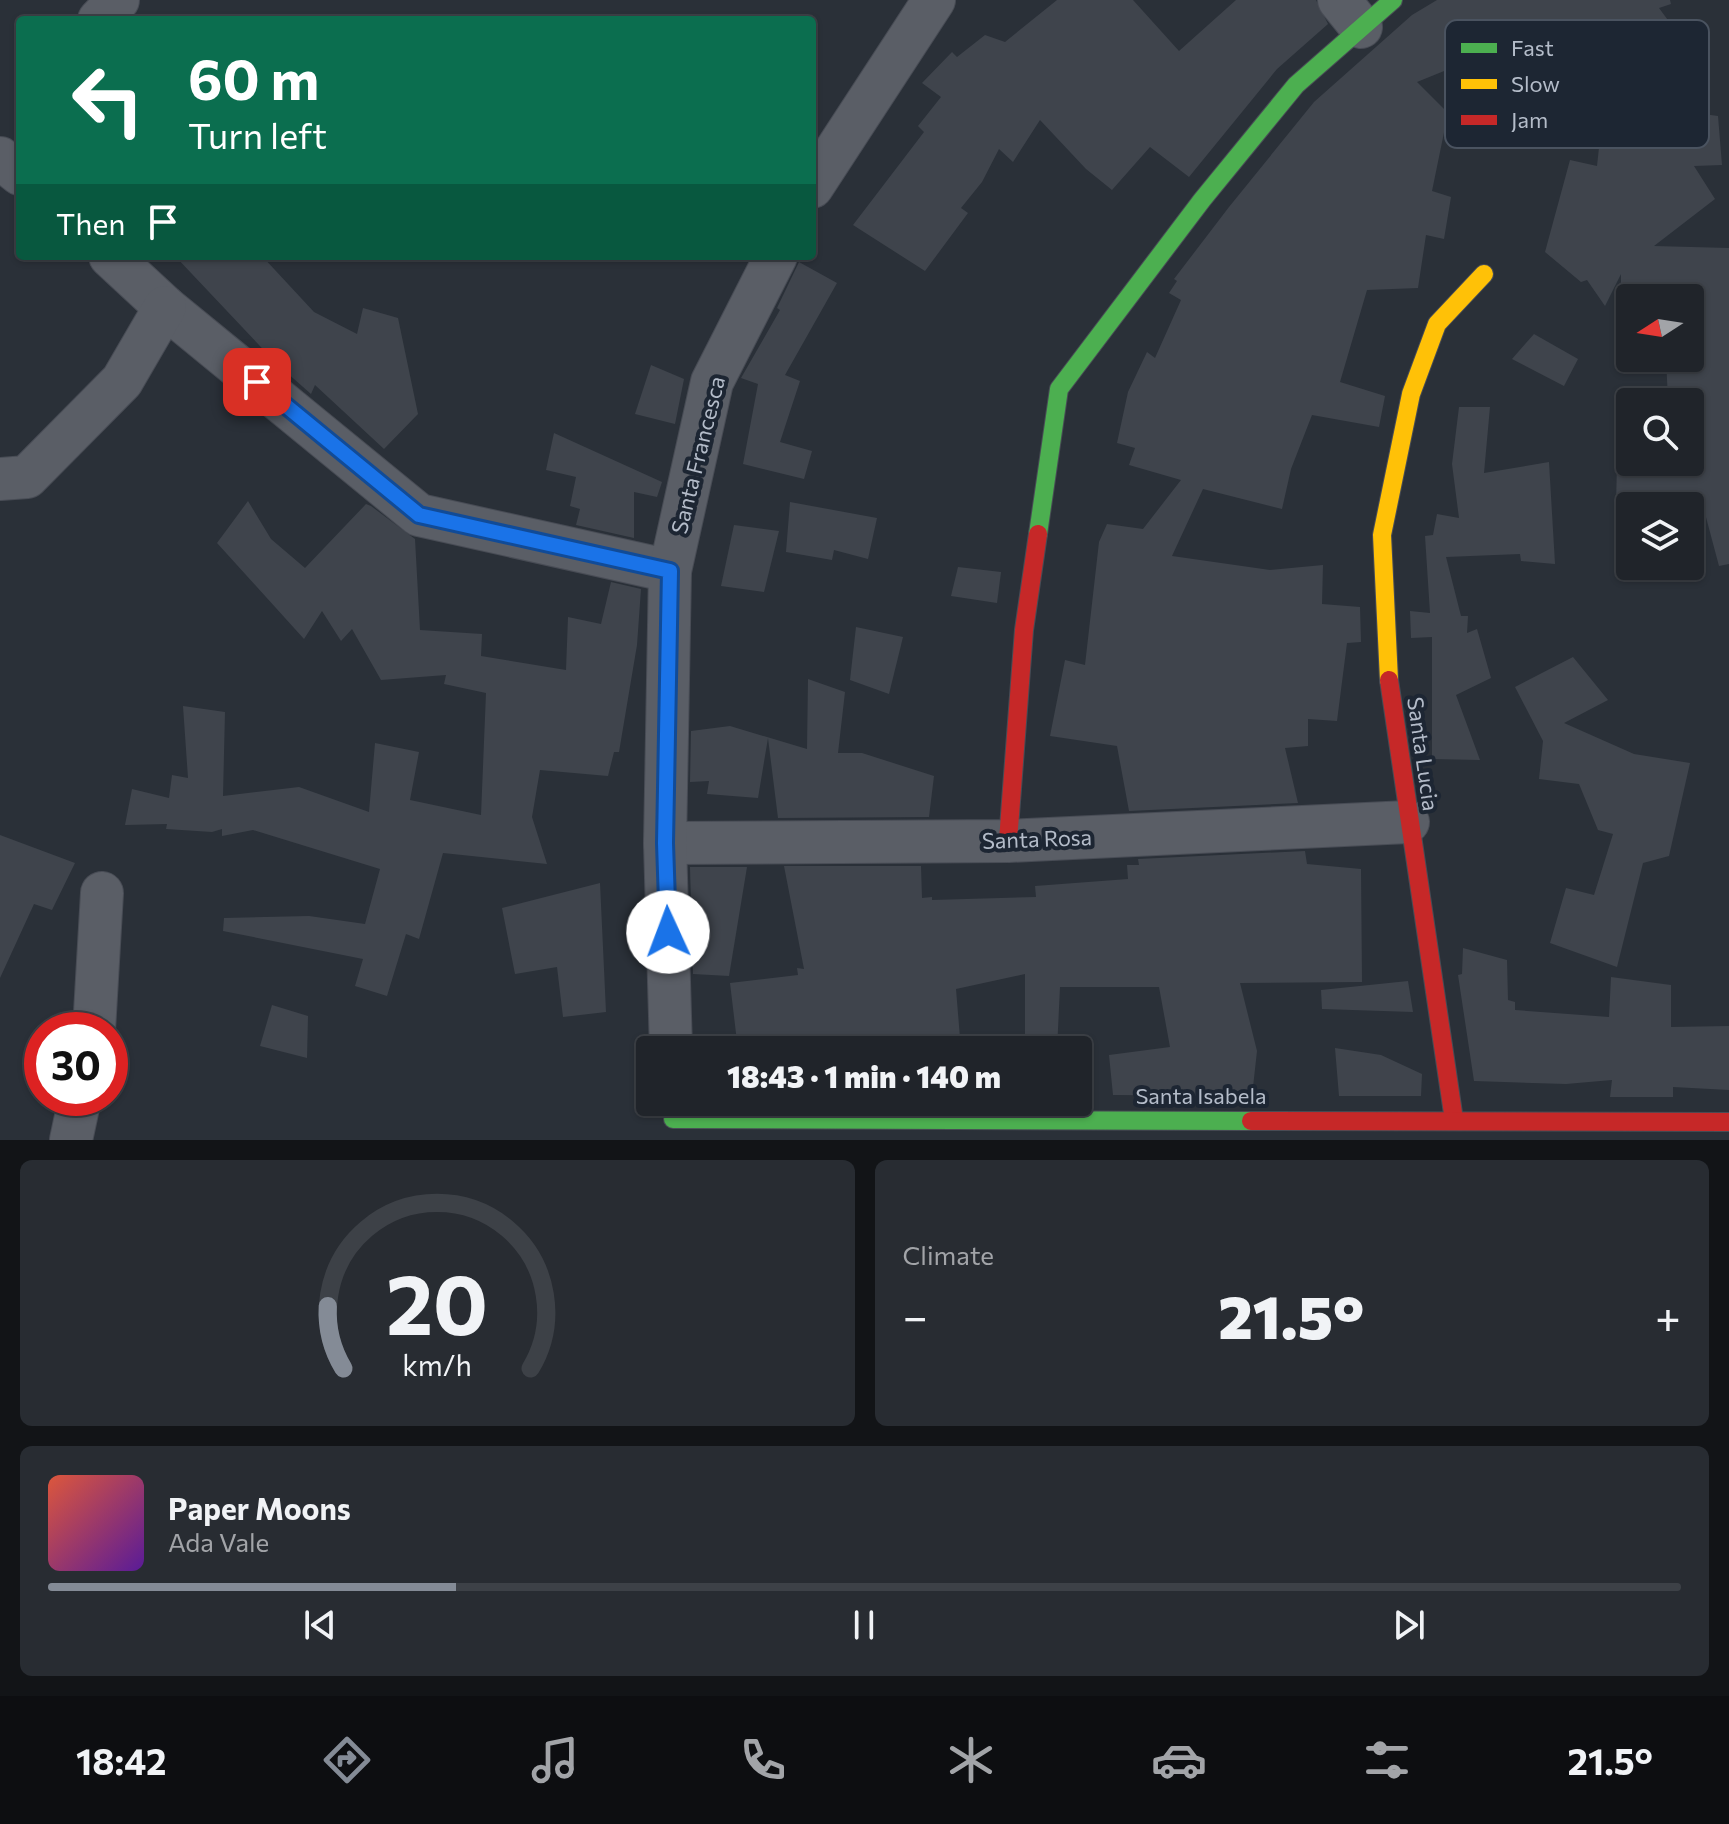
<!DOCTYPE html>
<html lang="en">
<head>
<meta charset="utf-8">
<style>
  body { margin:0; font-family:Commissioner,sans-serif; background:#282c32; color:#f1f3f6; height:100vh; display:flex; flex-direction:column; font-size:30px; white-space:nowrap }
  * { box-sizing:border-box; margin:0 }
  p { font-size:26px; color:#a2a4a8 }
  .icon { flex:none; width:44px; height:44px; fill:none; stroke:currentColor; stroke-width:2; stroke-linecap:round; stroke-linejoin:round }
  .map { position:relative; height:1140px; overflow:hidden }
  .side { display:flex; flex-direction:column; gap:20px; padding:20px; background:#121417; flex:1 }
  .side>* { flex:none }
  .banner { position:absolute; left:16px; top:16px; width:800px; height:244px; border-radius:8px; box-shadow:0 2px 6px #0004,0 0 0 2px #3d4147; background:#0b6e4f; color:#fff; overflow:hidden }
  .needle { width:52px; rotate:258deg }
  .tools { position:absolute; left:1616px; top:284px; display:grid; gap:16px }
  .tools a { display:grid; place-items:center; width:88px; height:88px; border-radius:8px; background:#20242a; box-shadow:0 2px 6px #0004,0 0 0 2px #3d4147; font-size:40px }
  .speed { position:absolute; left:24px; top:1012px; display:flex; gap:16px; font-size:40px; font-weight:700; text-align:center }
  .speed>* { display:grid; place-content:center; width:104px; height:104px; border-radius:50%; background:#20242a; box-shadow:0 2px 6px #0004,0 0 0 2px #3d4147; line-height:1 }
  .speed .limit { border:12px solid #d22; background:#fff; color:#111 }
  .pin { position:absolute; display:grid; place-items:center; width:68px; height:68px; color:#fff; margin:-34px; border-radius:16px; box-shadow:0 4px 12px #0006 }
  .me { position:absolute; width:88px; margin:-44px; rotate:358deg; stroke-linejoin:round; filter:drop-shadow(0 0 6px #0008) }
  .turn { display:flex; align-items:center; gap:28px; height:168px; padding:0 40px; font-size:36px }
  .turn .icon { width:104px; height:104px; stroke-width:2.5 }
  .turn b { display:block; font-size:56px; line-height:68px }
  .then { display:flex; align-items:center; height:76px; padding:0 40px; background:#0003; gap:16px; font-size:30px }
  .big { font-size:60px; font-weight:800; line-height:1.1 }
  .side .tile { flex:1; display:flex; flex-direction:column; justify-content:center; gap:12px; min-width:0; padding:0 28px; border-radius:12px; background:#282c32 }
  .side .dial { align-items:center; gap:0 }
  .dial svg { height:208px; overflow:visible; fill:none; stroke:#3d4147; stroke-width:7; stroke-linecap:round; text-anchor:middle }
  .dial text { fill:#f1f3f6; stroke:none }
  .song { display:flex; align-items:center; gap:24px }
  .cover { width:96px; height:96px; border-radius:12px; background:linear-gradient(135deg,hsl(10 70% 55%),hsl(270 70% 35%)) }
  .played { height:8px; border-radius:4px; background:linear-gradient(90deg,#848b96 25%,#3d4147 25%) }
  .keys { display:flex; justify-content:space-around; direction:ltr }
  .heat { display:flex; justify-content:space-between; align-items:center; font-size:44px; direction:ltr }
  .side .tiles { flex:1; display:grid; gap:20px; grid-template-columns:1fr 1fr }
  .tile:last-child { grid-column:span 2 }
  .trip { position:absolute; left:636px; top:1036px; width:456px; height:80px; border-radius:8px; background:#20242a; box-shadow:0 2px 6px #0004,0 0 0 2px #3d4147; font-weight:800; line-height:80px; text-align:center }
  .dock { display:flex; height:128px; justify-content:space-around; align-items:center; background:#0d0e11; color:#a2a4a8 }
  .dock .icon { width:56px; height:56px }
  .dock .active { color:#848b96 }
  .dock b { font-size:36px; color:#f1f3f6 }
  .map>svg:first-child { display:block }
</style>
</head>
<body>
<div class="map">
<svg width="1729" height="1140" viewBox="0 0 1729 1140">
  <rect width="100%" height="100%" fill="#2a3038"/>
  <g fill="#3f444c">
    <path d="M 1057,0 L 1133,0 L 1179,51 L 1236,0 L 1316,0 L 1328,24 L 1277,69 L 1189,177 L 1150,147 L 1112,190 L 1086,169 L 1040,120 L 1013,162 L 999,149 L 982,182 L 961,208 L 968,213 L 925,271 L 853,225 L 924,132 L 918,126 L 941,97 L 922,83 L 952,52 L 957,57 L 985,35 L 1005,42 Z"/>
    <path d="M 1437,0 L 1670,0 L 1671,4 L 1659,8 L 1673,27 L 1637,96 L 1678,101 L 1681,111 L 1718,116 L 1722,165 L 1694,166 L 1715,199 L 1654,246 L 1729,248 L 1729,564 L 1719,566 L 1703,506 L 1616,506 L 1617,462 L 1694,462 L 1692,399 L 1668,400 L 1666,358 L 1690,358 L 1690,290 L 1621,287 L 1621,274 L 1605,306 L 1587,280 L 1581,282 L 1545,252 L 1570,160 L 1597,166 L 1601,129 L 1619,130 L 1618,100 L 1624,99 L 1618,23 L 1565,43 L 1560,24 L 1417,82 L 1448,113 L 1432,191 L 1451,197 L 1444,239 L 1426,235 L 1418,288 L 1367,290 L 1340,382 L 1385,396 L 1379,427 L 1312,415 L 1291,469 L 1282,509 L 1203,489 L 1172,556 L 1270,570 L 1323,565 L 1322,604 L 1360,607 L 1361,642 L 1347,643 L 1337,721 L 1308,719 L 1308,746 L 1285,748 L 1298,803 L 1129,811 L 1117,746 L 1050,736 L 1065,660 L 1085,665 L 1099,542 L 1107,524 L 1143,529 L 1181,480 L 1129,465 L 1135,448 L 1117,443 L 1128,392 L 1147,352 L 1155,358 L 1181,300 L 1169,293 L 1177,281 L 1174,279 L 1229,207 L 1314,102 L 1412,15 Z"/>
    <path d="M 175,256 L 262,256 L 314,312 L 357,334 L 363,308 L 398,318 L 418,414 L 384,449 L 315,385 L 311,394 L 277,364 Z"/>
    <path d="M 799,262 L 837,283 L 785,375 L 800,381 L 780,442 L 812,451 L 804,479 L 743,464 L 758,384 L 741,378 L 780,310 L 777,308 Z"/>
    <path d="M 1534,334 L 1578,359 L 1564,386 L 1512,359 Z"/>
    <path d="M 651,365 L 684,379 L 675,424 L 635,414 Z"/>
    <path d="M 1459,407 L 1490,407 L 1484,473 L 1549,462 L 1555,564 L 1521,561 L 1520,554 L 1446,557 L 1461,616 L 1468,616 L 1467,633 L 1477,629 L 1491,678 L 1456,695 L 1480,760 L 1432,759 L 1432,637 L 1411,638 L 1410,611 L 1430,613 L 1425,536 L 1433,535 L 1437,514 L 1459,518 L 1452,464 Z"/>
    <path d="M 554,433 L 662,482 L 657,497 L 634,492 L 634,538 L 576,525 L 580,509 L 570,506 L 576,477 L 546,470 Z"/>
    <path d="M 248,501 L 271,539 L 305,568 L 366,504 L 371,506 L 415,539 L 420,630 L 482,634 L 481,656 L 566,670 L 568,617 L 601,624 L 611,582 L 641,589 L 637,645 L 619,752 L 614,752 L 608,776 L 540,770 L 532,817 L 547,864 L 443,853 L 419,939 L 406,934 L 387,996 L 355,986 L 363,959 L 223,931 L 224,918 L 309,916 L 365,924 L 380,869 L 253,830 L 222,836 L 222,829 L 212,832 L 166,829 L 167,824 L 125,825 L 132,789 L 169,798 L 172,775 L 188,778 L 183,706 L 225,712 L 223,796 L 299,787 L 369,812 L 375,743 L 419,752 L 410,800 L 481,815 L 486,693 L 444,684 L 446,675 L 381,680 L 352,629 L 341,641 L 322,611 L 304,639 L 217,543 Z"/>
    <path d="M 790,502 L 877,518 L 868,559 L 834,550 L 832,560 L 786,552 Z"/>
    <path d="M 734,525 L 779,531 L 764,592 L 721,586 Z"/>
    <path d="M 958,567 L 1001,572 L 997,603 L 951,596 Z"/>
    <path d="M 856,627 L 903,637 L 889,694 L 850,680 Z"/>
    <path d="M 1573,657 L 1608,700 L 1564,723 L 1634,754 L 1690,763 L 1669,856 L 1643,863 L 1617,967 L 1550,943 L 1566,888 L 1594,895 L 1613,834 L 1598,830 L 1579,784 L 1539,779 L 1543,741 L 1515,687 Z"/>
    <path d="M 808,679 L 845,692 L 838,753 L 862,753 L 934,776 L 929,817 L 778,818 L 768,738 L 758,798 L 707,794 L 709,781 L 690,782 L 691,731 L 730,726 L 807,749 Z"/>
    <path d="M 0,835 L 75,863 L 52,910 L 34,904 L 0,978 Z"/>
    <path d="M 1305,851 L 1307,864 L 1361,869 L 1362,982 L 1240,983 L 1257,1051 L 1252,1096 L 1113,1095 L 1109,1055 L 1170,1047 L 1159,987 L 1060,987 L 1057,1050 L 1025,1050 L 1025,974 L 956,989 L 961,1050 L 738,1050 L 730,983 L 798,975 L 797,968 L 804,969 L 784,866 L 921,866 L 922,898 L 932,897 L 932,900 L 1036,897 L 1035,886 L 1128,879 L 1127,865 L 1139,865 L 1138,859 Z"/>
    <path d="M 690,867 L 747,867 L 729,976 L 693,974 Z"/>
    <path d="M 600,883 L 606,1012 L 563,1017 L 557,967 L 515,974 L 502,908 Z"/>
    <path d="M 1463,948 L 1507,960 L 1508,1000 L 1515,1002 L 1515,1010 L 1609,1017 L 1611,977 L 1671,985 L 1671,1027 L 1729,1026 L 1729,1090 L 1673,1087 L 1673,1097 L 1610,1097 L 1612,1080 L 1566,1084 L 1474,1081 L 1458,975 L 1462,974 Z"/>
    <path d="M 1408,981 L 1413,1012 L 1322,1009 L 1321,990 Z"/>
    <path d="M 272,1005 L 308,1016 L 307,1058 L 260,1046 Z"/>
    <path d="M 1335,1048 L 1381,1055 L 1422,1074 L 1421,1096 L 1339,1096 Z"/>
  </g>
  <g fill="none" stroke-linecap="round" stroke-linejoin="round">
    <defs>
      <g id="street">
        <path d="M 1339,0 L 1361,27"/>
        <path d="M 99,20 L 118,0"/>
        <path d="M 0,158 L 20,174"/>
        <path d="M 812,187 L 934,0"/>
        <path d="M 110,256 L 165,307 L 419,515 L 670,571"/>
        <path d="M 0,479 L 27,477 L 122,381 L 165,307"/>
        <path d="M 665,843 L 1008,841 L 1408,822"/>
        <path d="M 94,1030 L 102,893"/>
        <path d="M 671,1050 L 665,843 L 670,571 L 712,382 L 776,256"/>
        <path d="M 71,1140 L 80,1098"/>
      </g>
      <g id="fast">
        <path d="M 1038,534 L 1059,389 L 1202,200 L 1296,85 L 1393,0"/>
        <path d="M 673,1119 L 1251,1121"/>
      </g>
      <path id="slow" d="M 1389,680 L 1382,535 L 1411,394 L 1437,324 L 1484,274"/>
      <g id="jam">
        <path d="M 1389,680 L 1454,1120"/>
        <path d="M 1008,841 L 1024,630 L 1038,534"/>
        <path d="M 1251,1121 L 1729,1122"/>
      </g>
    </defs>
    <use href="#street" stroke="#484c55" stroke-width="44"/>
    <use href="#fast" stroke="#484c55" stroke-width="20"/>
    <use href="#slow" stroke="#484c55" stroke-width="20"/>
    <use href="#jam" stroke="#484c55" stroke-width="20"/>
    <use href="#street" stroke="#5a5e66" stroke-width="42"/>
    <use href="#fast" stroke="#4caf50" stroke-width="18"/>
    <use href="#slow" stroke="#ffc107" stroke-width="18"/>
    <use href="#jam" stroke="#c62828" stroke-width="18"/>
  </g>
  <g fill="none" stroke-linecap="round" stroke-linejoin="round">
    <defs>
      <path id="route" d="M 257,382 L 419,515 L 670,571 L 665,843 L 668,932"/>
    </defs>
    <use href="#route" stroke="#114b97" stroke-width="20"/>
    <use href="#route" stroke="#1a73e8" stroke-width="14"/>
  </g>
  <g text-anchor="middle" stroke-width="8" stroke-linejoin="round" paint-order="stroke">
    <g font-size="22" fill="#b4bcc9" stroke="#1d2633">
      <text transform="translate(698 455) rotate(-76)" y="8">Santa Francesca</text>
      <text transform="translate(1423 754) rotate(82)" y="8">Santa Lucia</text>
      <text transform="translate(1037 839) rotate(-2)" y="8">Santa Rosa</text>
      <text x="1201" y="1104">Santa Isabela</text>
    </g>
  </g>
  <rect x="1445" y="20" width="264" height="128" rx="12" fill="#1d2633" stroke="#4a5360" stroke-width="2"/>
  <rect x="1461" y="43" width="36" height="10" fill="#4caf50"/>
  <rect x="1461" y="79" width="36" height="10" fill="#ffc107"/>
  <rect x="1461" y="115" width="36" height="10" fill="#c62828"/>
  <g font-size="22" fill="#b4bcc9">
    <text x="1511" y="56">Fast</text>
    <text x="1511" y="92">Slow</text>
    <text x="1511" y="128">Jam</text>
  </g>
</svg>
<div class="tools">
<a><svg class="needle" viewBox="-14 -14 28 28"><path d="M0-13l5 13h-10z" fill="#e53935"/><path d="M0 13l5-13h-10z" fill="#a2a4a8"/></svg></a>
<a><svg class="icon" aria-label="search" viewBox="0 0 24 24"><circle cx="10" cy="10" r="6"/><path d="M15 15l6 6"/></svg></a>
<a><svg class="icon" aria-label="layers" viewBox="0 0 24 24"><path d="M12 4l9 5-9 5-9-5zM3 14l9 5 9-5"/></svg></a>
</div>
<div class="speed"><div class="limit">30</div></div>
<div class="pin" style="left:257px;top:382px;background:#d93025"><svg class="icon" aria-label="arrive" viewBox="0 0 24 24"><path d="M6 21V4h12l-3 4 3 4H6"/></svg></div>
<svg class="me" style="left:668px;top:932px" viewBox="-20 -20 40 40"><circle r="19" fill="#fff"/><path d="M0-13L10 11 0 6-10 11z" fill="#1a73e8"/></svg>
<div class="trip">18:43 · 1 min · 140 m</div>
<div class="banner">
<div class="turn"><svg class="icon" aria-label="left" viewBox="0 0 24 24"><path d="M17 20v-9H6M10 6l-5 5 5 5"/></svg><div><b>60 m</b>Turn left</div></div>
<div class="then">Then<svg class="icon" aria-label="arrive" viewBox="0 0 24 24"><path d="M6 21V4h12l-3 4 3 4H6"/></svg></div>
</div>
</div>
<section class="side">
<div class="tiles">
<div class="tile dial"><svg viewBox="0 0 100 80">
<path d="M14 69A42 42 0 1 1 86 69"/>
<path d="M14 69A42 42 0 0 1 8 45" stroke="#848b96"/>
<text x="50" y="56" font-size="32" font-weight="700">20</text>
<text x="50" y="72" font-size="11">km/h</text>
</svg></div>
<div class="tile"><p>Climate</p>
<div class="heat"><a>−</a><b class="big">21.5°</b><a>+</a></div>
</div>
<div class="tile">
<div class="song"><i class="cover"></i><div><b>Paper Moons</b><p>Ada Vale</p></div></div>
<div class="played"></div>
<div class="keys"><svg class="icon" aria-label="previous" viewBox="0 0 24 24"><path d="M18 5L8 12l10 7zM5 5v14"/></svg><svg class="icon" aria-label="pause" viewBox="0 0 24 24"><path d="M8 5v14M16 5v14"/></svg><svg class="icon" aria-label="next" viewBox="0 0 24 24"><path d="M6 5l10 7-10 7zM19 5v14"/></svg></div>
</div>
</div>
</section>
<nav class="dock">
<b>18:42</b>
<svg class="icon active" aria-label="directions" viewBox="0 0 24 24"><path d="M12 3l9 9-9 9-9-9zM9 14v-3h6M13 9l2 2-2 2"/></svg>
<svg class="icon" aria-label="music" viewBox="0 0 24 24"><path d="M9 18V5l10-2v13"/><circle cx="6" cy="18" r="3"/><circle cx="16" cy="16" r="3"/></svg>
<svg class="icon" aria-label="phone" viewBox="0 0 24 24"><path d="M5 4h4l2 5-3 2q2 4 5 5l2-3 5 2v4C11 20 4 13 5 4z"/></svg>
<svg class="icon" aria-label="climate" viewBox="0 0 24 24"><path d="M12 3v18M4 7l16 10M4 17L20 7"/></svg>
<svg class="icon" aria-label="car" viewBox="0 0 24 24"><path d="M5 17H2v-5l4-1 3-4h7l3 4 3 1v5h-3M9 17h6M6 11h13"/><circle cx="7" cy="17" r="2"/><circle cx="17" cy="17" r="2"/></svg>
<svg class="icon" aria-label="filters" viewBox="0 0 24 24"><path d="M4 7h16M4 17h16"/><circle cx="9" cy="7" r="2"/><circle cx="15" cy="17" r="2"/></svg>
<b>21.5°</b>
</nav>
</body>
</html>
